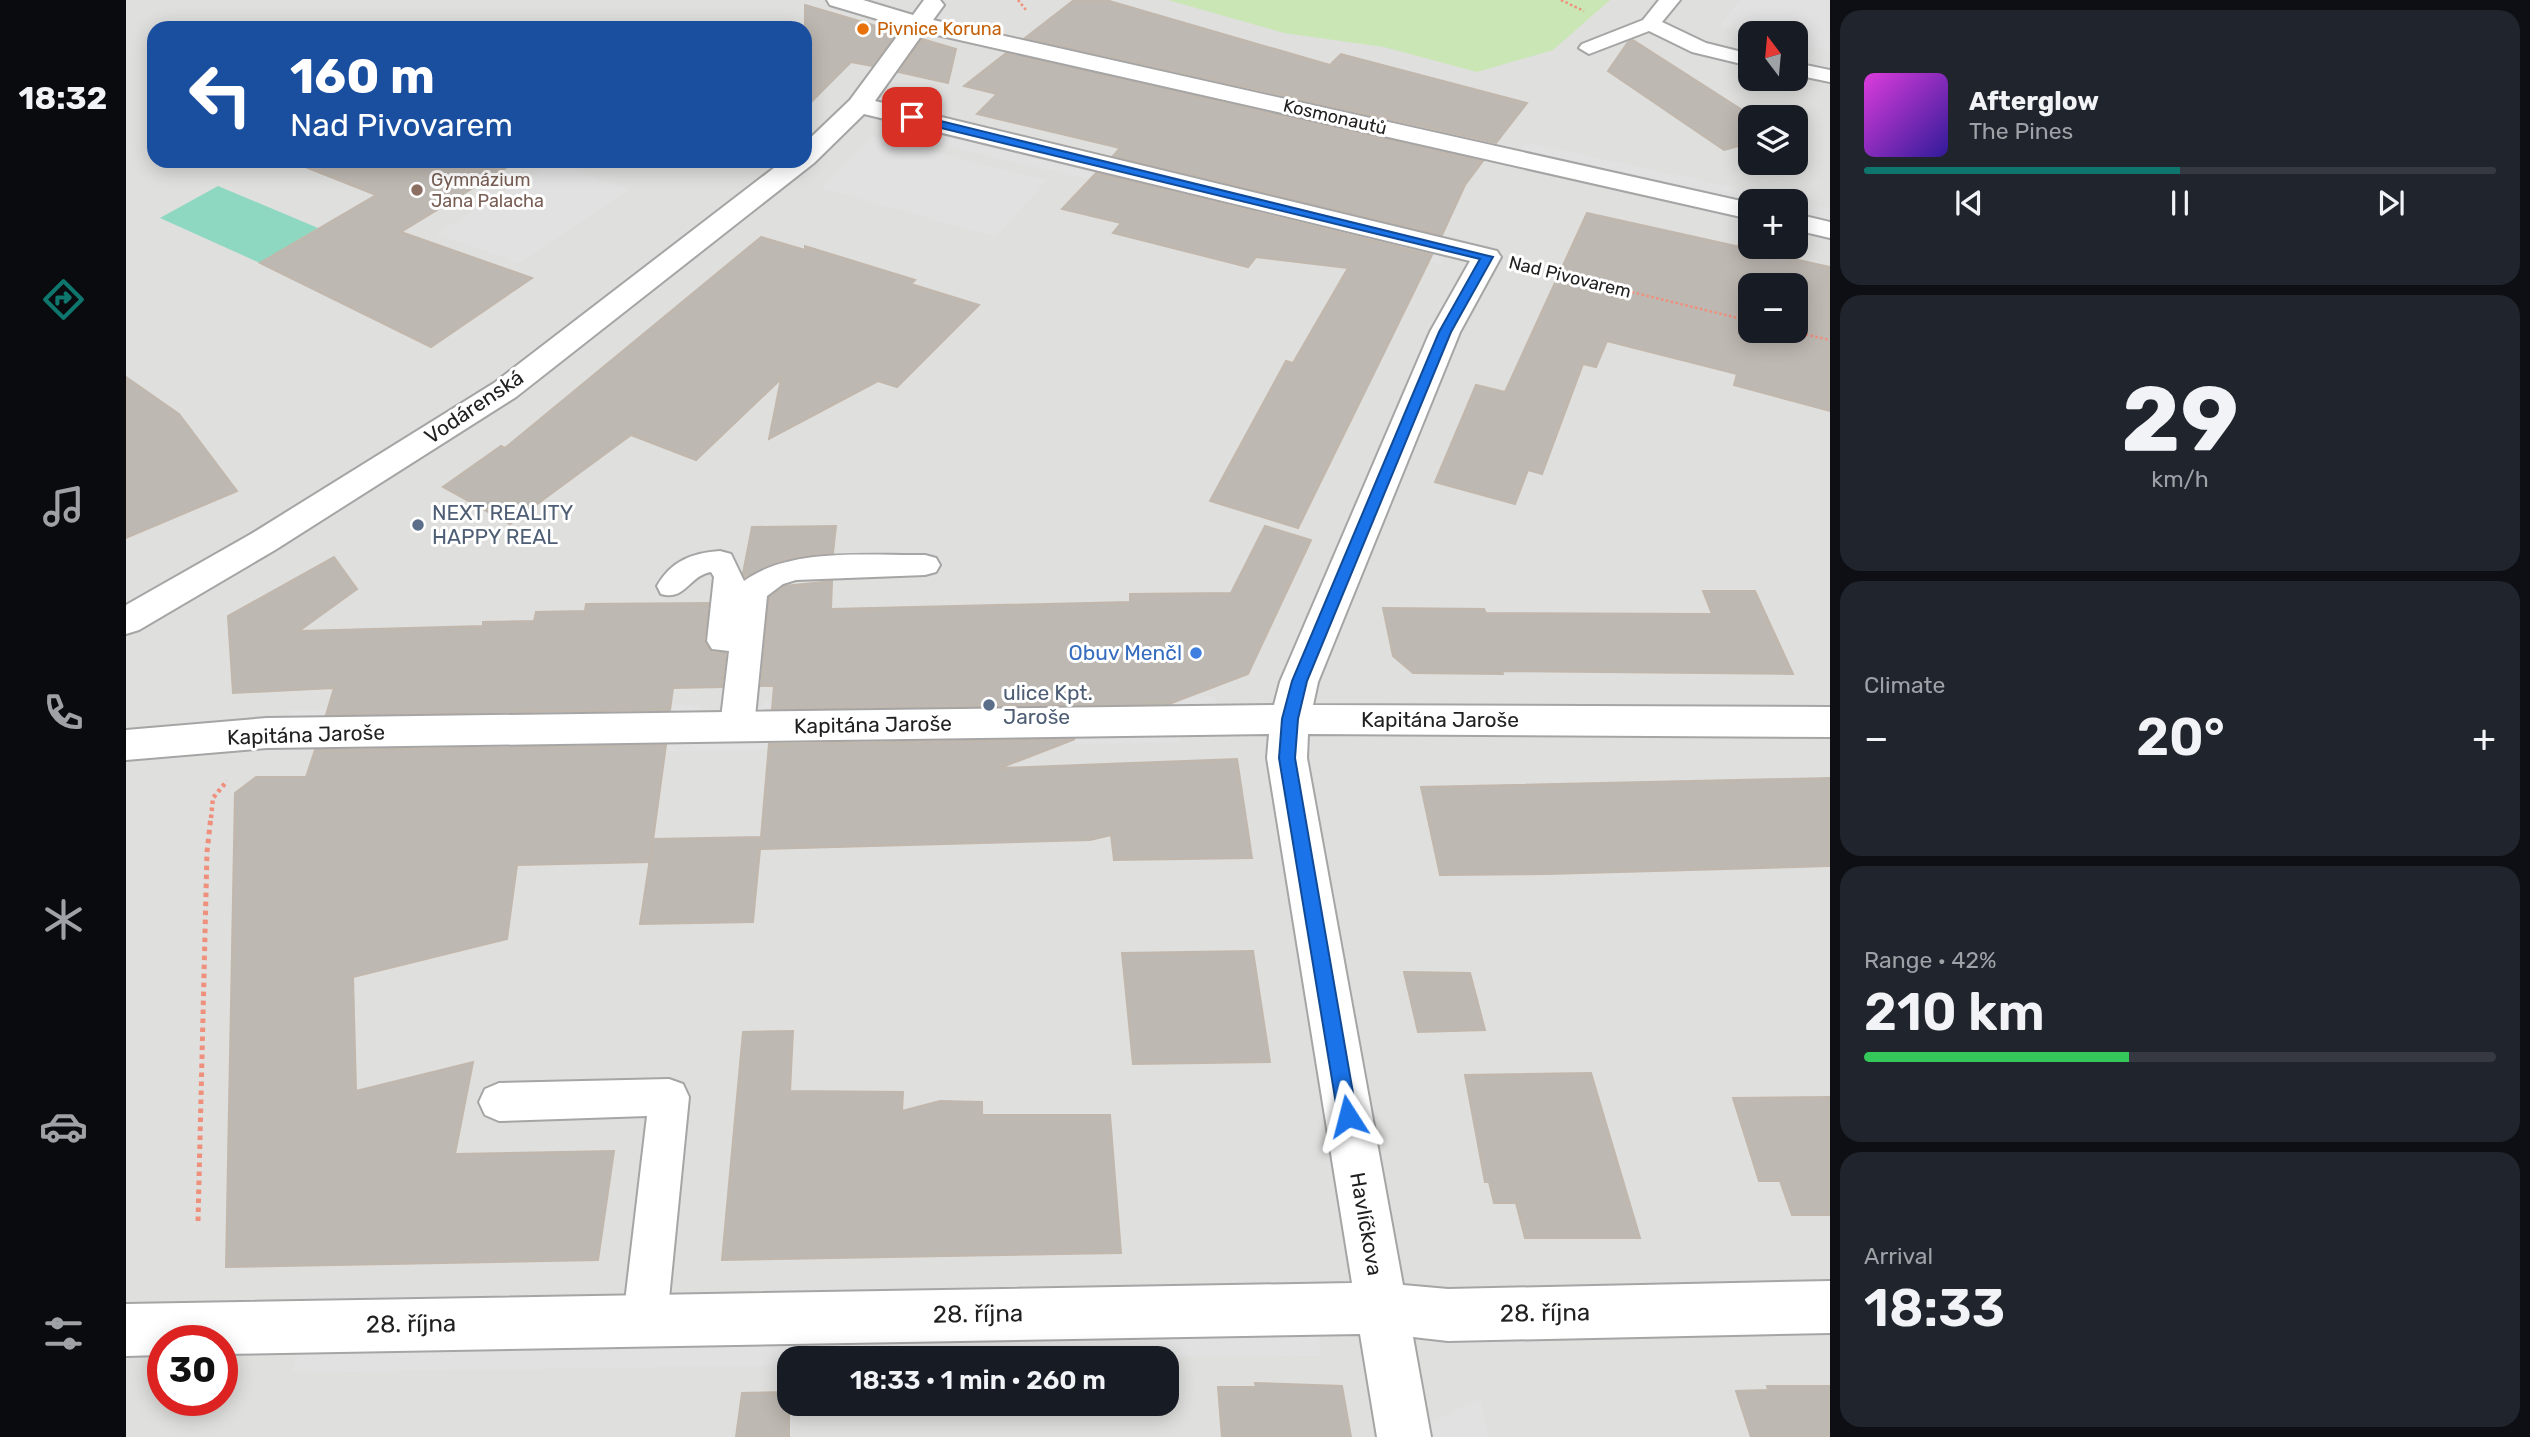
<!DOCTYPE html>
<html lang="en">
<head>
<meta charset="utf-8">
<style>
  body { margin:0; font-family:Rubik,sans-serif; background:#20242c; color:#f1f3f6; height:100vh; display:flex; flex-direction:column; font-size:26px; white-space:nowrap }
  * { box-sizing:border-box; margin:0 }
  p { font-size:23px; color:#9ea1a6 }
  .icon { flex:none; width:38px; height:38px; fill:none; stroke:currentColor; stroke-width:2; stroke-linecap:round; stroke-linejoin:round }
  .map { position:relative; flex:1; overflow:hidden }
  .panel { display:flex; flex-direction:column; gap:10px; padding:10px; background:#0d0f14; width:700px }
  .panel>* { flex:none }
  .top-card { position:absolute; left:21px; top:21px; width:665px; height:147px; border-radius:21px; box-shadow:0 4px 18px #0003; background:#1a4fa0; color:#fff; overflow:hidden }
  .needle { width:46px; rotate:344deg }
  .fabs { position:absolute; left:1612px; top:21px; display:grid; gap:14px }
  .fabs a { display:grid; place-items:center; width:70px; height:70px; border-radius:14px; background:#171b24; box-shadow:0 4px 18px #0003; font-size:35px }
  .speed { position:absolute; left:21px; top:1325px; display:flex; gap:14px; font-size:35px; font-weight:700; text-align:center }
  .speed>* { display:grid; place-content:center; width:91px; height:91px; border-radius:50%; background:#171b24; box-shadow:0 4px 18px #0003; line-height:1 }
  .speed .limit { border:10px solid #d22; background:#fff; color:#111 }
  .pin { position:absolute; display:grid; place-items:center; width:60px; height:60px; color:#fff; margin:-30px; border-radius:14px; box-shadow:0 4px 10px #0006 }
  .me { position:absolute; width:77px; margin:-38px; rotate:351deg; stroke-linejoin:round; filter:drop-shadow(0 0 5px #0008) }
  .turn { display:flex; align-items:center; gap:24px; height:147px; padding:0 28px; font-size:32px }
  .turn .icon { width:91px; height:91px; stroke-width:2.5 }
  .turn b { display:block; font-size:49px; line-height:60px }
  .big { font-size:52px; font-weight:600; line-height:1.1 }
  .panel .widget { flex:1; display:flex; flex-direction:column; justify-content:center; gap:10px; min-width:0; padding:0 24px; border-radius:21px; background:#20242c }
  .panel .dial { align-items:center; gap:0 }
  .dial b { font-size:91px; line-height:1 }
  .song { display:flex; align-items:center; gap:21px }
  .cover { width:84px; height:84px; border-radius:10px; background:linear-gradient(135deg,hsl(300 70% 55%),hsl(250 70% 35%)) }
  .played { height:7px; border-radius:4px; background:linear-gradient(90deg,#0f766e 50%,#363941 50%) }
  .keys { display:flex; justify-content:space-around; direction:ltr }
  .heat { display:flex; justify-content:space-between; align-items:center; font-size:38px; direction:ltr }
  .charge { height:10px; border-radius:5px; background:linear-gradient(90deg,#34c759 42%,#363941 0) }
  .trip { position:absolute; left:651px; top:1346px; width:402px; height:70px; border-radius:21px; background:#171b24; box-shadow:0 4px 18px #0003; font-weight:600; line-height:70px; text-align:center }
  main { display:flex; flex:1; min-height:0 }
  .tabs { display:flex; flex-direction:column; width:126px; justify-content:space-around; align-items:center; background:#090b0e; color:#9ea1a6 }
  .tabs .icon { width:49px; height:49px }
  .tabs .current { color:#0f766e }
  .tabs b { font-size:32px; color:#f1f3f6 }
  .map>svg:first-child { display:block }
</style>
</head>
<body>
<main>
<nav class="tabs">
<b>18:32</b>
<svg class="icon current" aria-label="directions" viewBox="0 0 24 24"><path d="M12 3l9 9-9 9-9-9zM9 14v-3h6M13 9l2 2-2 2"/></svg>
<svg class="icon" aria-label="music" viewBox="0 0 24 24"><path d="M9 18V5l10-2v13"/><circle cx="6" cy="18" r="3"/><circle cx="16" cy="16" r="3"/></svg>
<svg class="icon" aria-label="phone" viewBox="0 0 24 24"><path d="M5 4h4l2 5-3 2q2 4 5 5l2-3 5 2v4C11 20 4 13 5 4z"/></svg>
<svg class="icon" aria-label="climate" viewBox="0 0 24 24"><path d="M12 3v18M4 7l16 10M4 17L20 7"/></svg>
<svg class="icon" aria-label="car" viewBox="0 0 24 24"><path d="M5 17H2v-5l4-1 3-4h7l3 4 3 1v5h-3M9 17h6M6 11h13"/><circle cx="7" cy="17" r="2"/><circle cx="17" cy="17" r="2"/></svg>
<svg class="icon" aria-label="filters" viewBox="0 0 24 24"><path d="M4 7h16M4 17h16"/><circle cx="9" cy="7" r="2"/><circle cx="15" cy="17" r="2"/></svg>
</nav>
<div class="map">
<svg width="1704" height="1437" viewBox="0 0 1704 1437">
  <rect width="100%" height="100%" fill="#f1efe9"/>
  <path fill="#dfdfde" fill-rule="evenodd" d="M 0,0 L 1704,0 L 1704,1437 L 0,1437 ZM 28,28 L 679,28 L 679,161 L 28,161 ZM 1624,33 L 1670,33 L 1670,79 L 1624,79 ZM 1624,117 L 1670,117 L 1670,163 L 1624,163 ZM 1624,201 L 1670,201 L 1670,247 L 1624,247 ZM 1624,285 L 1670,285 L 1670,331 L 1624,331 ZM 37,1340 L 96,1340 L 96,1400 L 37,1400 ZM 663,1358 L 1041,1358 L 1041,1404 L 663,1404 Z"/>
  <path fill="#c9e6b4" d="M 1042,0 L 1484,0 L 1427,50 L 1351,72 L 1258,47 L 1158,33 Z"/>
  <path fill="#8ed8c1" d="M 92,186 L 192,228 L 134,263 L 34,218 Z"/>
  <g fill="#e1e1e1">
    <path d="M 1614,0 L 1704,0 L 1704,51 L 1670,43 L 1670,33 L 1625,33 L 1594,26 Z"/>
    <path d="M 799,128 L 1318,252 L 1316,265 L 789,138 Z"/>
    <path d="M 747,136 L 921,180 L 870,237 L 695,188 Z"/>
    <path d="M 1399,142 L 1669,201 L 1624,201 L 1624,211 L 1393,159 Z"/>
    <path d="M 428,161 L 503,190 L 393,263 L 310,234 Z"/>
    <path d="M 1670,201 L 1704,209 L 1704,230 L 1670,222 Z"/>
    <path d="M 1089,696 L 1091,709 L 634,716 L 637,701 Z"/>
    <path d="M 575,705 L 573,717 L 158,723 L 165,710 Z"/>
    <path d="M 1052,727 L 1055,742 L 190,758 L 195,743 Z"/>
    <path d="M 1193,1330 L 1194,1356 L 663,1358 L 663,1365 L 166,1373 L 171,1350 Z"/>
    <path d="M 1354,1399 L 1363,1437 L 1308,1437 L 1305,1422 Z"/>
  </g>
  <g fill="#beb8b2" stroke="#c1b7ac" stroke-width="2" fill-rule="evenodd">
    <path d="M 948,0 L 980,0 L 1204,65 L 1215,54 L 1401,103 L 1370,143 L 899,38 Z"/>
    <path d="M 679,5 L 771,32 L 746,66 L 725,62 L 679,108 Z"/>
    <path d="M 796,39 L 830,49 L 822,83 L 773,72 Z"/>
    <path d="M 1507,40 L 1627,117 L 1624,117 L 1624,143 L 1598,150 L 1482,71 L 1502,42 Z"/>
    <path d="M 880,53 L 1357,161 L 1339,185 L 1316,235 L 987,156 L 994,148 L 851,114 L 871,94 L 838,86 Z"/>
    <path d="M 172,161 L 391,161 L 275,232 L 406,278 L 305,347 L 134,263 L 250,195 L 172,164 Z"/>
    <path d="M 970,173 L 1306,255 L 1172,528 L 1084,501 L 1160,361 L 1167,363 L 1222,268 L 1130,257 L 1122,267 L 987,233 L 995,223 L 936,209 Z"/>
    <path d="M 1461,213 L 1704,267 L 1704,411 L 1608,385 L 1611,374 L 1481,341 L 1470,367 L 1457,364 L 1416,474 L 1402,470 L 1389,504 L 1309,482 L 1350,385 L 1379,392 ZM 1624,285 L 1670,285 L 1670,331 L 1624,331 Z"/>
    <path d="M 635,237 L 679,250 L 679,246 L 789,280 L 785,284 L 853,305 L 771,387 L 752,381 L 643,439 L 655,379 L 570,460 L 505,435 L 384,524 L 317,487 L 375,446 L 379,448 Z"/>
    <path d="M 0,377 L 53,414 L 111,491 L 0,538 Z"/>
    <path d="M 710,526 L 707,553 L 658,560 L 619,577 L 617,573 L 626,527 Z"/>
    <path d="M 1139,526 L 1185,540 L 1122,674 L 1043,704 L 646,709 L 648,686 L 635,686 L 643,597 L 658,586 L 706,581 L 705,609 L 1004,602 L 1004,594 L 1105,593 Z"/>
    <path d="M 208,557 L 231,589 L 173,631 L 357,626 L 357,622 L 408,621 L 410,612 L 459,611 L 460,604 L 583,603 L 578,641 L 586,652 L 600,653 L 596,687 L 547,688 L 544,710 L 200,715 L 208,688 L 107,693 L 102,616 Z"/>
    <path d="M 1577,591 L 1629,591 L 1667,674 L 1376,671 L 1377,674 L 1287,673 L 1267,656 L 1257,608 L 1358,609 L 1360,613 L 1586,614 Z"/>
    <path d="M 949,739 L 874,768 L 1111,759 L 1126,858 L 988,860 L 985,835 L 964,840 L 634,849 L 627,922 L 514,924 L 527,839 L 635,837 L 643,744 Z"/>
    <path d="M 540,745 L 524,862 L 391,865 L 381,939 L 227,977 L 230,1091 L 347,1062 L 329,1154 L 488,1151 L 472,1260 L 100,1267 L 109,793 L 130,777 L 180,777 L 189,750 Z"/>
    <path d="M 1704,778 L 1704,866 L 1421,874 L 1314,875 L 1295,787 Z"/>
    <path d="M 1127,951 L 1144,1062 L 1007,1064 L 996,953 Z"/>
    <path d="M 1278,972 L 1344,973 L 1359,1030 L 1292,1032 Z"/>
    <path d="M 667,1031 L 664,1091 L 777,1092 L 776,1111 L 814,1101 L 856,1102 L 856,1115 L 984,1115 L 995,1253 L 596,1260 L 617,1032 Z"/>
    <path d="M 1465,1073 L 1514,1238 L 1399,1238 L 1390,1203 L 1368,1203 L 1363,1182 L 1359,1182 L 1339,1075 Z"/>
    <path d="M 1704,1097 L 1704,1215 L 1666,1215 L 1654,1181 L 1633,1181 L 1607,1098 Z"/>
    <path d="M 1129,1383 L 1216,1386 L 1225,1437 L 1096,1437 L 1092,1387 L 1130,1387 Z"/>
    <path d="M 1641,1386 L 1704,1386 L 1704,1437 L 1625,1437 L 1610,1391 L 1642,1390 Z"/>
    <path d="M 663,1392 L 663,1437 L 610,1437 L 616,1393 Z"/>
  </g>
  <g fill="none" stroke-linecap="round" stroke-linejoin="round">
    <defs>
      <g id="lane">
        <path d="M 1533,0 L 1554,0 L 1536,22 L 1580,43 L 1624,54 L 1624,66 L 1566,52 L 1523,31 L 1463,54 L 1453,48 L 1456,44 L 1517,20 Z"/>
        <path d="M 1670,63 L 1704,70 L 1704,82 L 1670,75 Z"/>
        <path d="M 594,551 L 605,554 L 618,581 C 665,547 742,556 799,555 L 810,558 L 814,565 L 810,572 L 799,575 L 670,580 L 657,584 L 641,596 L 628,727 L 623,736 L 611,740 L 599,736 L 594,727 L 603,651 L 586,649 L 581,641 L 588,577 L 585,572 C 562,576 560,601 535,594 L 531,586 C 545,561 566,553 594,551 Z"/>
        <path d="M 543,1079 L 557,1084 L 563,1097 L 541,1319 L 535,1335 L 519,1341 L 503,1335 L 497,1319 L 521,1116 L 373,1121 L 359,1115 L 353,1102 L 359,1089 L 373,1083 Z"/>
      </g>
      <g id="street">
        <path d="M 701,0 L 737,0 L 787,15 L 798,0 L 814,0 L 818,5 L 807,20 L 1624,203 L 1624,219 L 798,32 L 749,101 L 1371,251 L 1375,257 L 1334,332 L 1192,682 L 1187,705 L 1704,707 L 1704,737 L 1182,734 L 1181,758 L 1277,1285 L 1322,1289 L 1704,1281 L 1704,1333 L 1322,1341 L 1287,1337 L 1305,1437 L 1251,1437 L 1234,1334 L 96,1354 L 96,1340 L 37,1340 L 37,1355 L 0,1356 L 0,1304 L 1226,1283 L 1141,758 L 1143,734 L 141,748 L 0,760 L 0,730 L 141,718 L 1148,705 L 1154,682 L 1304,332 L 1344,261 L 738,114 L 688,163 L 390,397 L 149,550 L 13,630 L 0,634 L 0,605 L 125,534 L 368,383 L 657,161 L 679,161 L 679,143 L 724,100 L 778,27 L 704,5 Z"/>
        <path d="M 1670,214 L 1704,222 L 1704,238 L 1670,230 Z"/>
      </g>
    </defs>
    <use href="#lane" stroke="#a5a5a5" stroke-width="4"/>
    <use href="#street" stroke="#a5a5a5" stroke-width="4"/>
    <g stroke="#ef907c" stroke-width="2.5" stroke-dasharray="2.5 2.5" stroke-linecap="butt">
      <path d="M 892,0 L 900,10"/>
      <path d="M 1435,0 L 1458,11"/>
      <path d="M 1399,266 L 1624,321"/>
      <path d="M 1665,331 L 1704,340"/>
    </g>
    <path stroke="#ef907c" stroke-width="4.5" stroke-dasharray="3.5 3.5" stroke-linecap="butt" d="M 85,818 L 87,798 L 101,781"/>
    <path stroke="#ef907c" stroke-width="5" stroke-dasharray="4.5 4.5" stroke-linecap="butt" d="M 72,1221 L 81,852 L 85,816"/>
    <use href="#lane" fill="#fff" fill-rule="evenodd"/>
    <use href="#street" fill="#fff" fill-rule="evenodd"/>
  </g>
  <path fill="#1a73e8" stroke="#114b97" stroke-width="2" d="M 786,114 L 1367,257 L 1325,332 L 1181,681 L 1172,719 L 1169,758 L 1231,1116 L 1229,1122 L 1222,1125 L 1215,1122 L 1212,1116 L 1153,758 L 1156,719 L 1166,681 L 1313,332 L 1354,259 L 782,120 L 782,115 Z"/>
  <circle fill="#e8710a" stroke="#fff" stroke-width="2.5" cx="737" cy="29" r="7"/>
  <circle fill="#8d6e63" stroke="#fff" stroke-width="2.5" cx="291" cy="190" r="7"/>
  <g fill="#5c6f8a" stroke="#fff" stroke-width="2.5">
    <circle cx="292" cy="525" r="7"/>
    <circle cx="863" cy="705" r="7"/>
  </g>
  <circle fill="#3f7fe0" stroke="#fff" stroke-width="2.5" cx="1070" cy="653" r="7"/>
  <g text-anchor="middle" stroke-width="6" stroke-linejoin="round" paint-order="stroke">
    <g font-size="18" fill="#c56008" stroke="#fff" text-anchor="start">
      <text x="751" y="35">Pivnice Koruna</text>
    </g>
    <g font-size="18" fill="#212121" stroke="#fff">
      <text transform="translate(1209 117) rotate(13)" y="6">Kosmonautů</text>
      <text transform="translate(1444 277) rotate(14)" y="6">Nad Pivovarem</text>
    </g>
    <g font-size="18" fill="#785e54" stroke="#fff" text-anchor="start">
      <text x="305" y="186">Gymnázium<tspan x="305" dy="21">Jana Palacha</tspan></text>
    </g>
    <g font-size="21" fill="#212121" stroke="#fff">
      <text transform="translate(348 407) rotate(-34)" y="7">Vodárenská</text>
      <text x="1314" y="727">Kapitána Jaroše</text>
      <text transform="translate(747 725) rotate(-1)" y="7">Kapitána Jaroše</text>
      <text transform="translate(180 735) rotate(-2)" y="7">Kapitána Jaroše</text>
      <text transform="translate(1240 1224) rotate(80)" y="7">Havlíčkova</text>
    </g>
    <g font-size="21" fill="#4e5e75" stroke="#fff" text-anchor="start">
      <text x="306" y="520">NEXT REALITY<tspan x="306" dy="24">HAPPY REAL</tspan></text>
      <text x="877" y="700">ulice Kpt.<tspan x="877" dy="24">Jaroše</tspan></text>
    </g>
    <g font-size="21" fill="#366cbe" stroke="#fff" text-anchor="end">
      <text x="1056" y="660">Obuv Menčl</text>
    </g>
    <g font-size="24" fill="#212121" stroke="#fff">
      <text transform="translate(1419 1313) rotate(-1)" y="8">28. října</text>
      <text transform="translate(852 1314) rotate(-1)" y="8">28. října</text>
      <text transform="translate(285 1324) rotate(-1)" y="8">28. října</text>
    </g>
  </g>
</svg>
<div class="fabs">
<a><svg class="needle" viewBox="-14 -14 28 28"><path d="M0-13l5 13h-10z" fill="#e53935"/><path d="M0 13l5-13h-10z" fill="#9ea1a6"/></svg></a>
<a><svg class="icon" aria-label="layers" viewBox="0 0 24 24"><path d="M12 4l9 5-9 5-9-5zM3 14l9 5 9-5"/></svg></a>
<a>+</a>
<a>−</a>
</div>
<div class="speed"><div class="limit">30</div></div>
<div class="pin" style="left:786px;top:117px;background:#d93025"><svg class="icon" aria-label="arrive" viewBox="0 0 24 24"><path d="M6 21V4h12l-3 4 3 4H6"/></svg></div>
<svg class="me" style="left:1222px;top:1116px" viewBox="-20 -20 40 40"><path d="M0-17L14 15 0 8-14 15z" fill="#1a73e8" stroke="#fff" stroke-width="4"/></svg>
<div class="trip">18:33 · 1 min · 260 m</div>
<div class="top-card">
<div class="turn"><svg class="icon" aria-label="left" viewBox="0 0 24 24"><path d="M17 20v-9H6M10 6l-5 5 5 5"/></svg><div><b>160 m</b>Nad Pivovarem</div></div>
</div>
</div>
<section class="panel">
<div class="widget">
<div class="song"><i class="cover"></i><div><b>Afterglow</b><p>The Pines</p></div></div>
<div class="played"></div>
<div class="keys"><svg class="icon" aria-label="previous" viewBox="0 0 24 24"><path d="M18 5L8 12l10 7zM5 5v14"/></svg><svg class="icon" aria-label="pause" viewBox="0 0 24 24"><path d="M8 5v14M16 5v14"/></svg><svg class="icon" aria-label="next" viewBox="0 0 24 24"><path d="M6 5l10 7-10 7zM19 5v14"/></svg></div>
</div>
<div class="widget dial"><b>29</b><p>km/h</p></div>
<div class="widget"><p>Climate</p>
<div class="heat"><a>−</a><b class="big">20°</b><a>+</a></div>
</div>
<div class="widget"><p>Range · 42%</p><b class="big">210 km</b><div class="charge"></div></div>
<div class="widget"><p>Arrival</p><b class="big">18:33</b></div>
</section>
</main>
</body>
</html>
